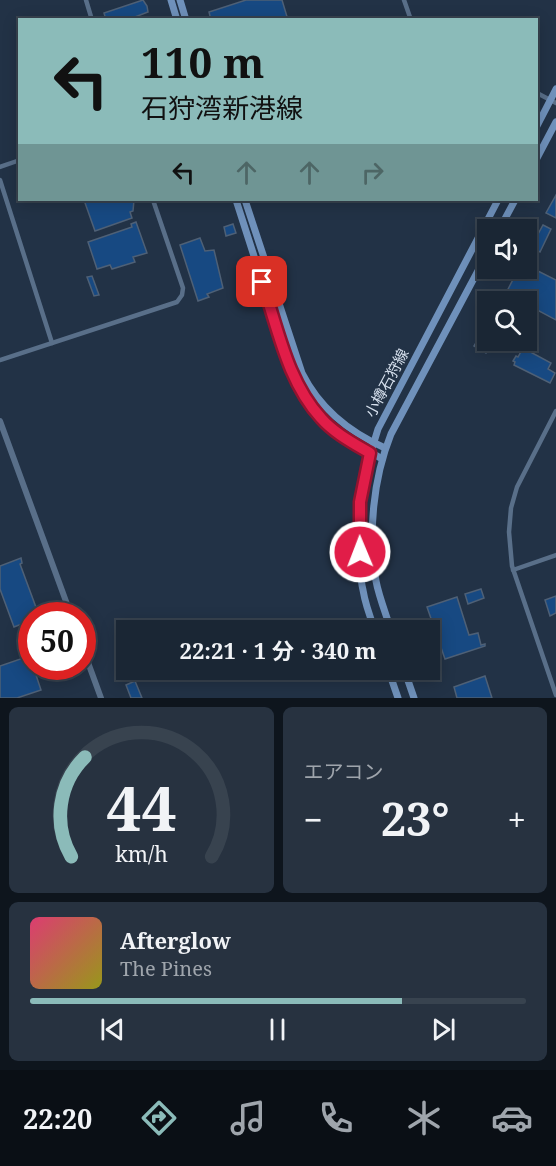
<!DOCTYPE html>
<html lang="ja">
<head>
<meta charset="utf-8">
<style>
  body { margin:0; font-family:"Noto Serif","Noto Sans JP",serif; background:#273240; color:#f1f3f6; height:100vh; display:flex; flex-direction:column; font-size:22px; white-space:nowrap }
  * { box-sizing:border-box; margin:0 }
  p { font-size:20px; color:#9fa5ac }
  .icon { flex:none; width:33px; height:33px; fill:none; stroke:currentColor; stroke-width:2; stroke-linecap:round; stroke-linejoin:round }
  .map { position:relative; height:698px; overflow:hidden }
  .panel { display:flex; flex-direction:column; gap:9px; padding:9px; background:#0e151d; flex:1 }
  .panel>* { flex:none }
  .hud { position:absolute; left:18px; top:18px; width:520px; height:183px; border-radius:0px; box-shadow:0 3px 15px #0003,0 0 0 2px #38434f; background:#8bbbb9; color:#111; overflow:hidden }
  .controls { position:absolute; left:477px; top:219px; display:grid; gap:12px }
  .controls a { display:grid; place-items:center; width:60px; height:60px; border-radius:0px; background:#1a2634; box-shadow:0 3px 15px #0003,0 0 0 2px #38434f; font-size:30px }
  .speed { position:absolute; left:18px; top:602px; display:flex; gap:12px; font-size:30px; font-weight:700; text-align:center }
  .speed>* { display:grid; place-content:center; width:78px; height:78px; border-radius:50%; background:#1a2634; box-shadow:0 3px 15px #0003,0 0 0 2px #38434f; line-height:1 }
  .speed .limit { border:9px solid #d22; background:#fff; color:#111 }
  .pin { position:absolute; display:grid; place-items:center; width:51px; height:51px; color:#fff; margin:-26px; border-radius:12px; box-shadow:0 3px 9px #0006 }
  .me { position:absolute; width:66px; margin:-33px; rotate:359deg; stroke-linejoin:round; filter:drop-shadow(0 0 4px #0008) }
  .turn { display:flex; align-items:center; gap:21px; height:126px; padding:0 24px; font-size:27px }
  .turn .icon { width:78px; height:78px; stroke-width:2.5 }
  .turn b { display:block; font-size:42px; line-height:51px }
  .lanes { display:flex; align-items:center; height:57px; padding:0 24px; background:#0003; justify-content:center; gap:30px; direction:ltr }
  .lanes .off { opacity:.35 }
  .big { font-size:45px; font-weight:700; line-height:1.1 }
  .panel .card { flex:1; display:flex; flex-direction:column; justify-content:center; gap:9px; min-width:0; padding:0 21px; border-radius:9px; background:#273240 }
  .panel .dial { align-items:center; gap:0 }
  .dial svg { height:156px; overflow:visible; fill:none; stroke:#38434f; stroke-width:7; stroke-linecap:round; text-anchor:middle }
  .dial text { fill:#f1f3f6; stroke:none }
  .song { display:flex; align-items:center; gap:18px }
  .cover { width:72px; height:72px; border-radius:9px; background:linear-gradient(135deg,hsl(340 70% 55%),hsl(60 70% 35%)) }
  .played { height:6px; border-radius:3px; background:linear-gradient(90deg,#8bbbb9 75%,#38434f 75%) }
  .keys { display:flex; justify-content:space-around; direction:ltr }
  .heat { display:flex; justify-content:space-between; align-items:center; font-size:33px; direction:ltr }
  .panel .tiles { flex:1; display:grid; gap:9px; grid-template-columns:1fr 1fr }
  .card:last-child { grid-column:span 2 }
  .trip { position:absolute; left:116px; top:620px; width:324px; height:60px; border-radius:0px; background:#1a2634; box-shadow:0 3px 15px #0003,0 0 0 2px #38434f; font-weight:700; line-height:60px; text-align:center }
  .tab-bar { display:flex; height:96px; justify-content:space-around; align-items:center; background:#0a0f15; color:#9fa5ac }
  .tab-bar .icon { width:42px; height:42px }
  .tab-bar .on { color:#8bbbb9 }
  .tab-bar b { font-size:27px; color:#f1f3f6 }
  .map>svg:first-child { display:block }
</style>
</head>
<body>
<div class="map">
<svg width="556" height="698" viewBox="0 0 556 698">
  <rect width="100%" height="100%" fill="#223246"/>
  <g fill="#174982" stroke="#4e6076" stroke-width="1.5">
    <path d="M 143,0 L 147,6 L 148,12 L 127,20 L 106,20 L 104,13 Z"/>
    <path d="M 246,0 L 282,0 L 288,20 L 211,20 L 209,12 Z"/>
    <path d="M 556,195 L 556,218 L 546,213 Z"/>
    <path d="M 84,200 L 134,200 L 133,211 L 130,212 L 132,218 L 95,231 Z"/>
    <path d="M 136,222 L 147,253 L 133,257 L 135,262 L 112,269 L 110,265 L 97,269 L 88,242 L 132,227 L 131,224 Z"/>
    <path d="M 233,224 L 236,233 L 226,236 L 224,227 Z"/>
    <path d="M 543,225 L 551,229 L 540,252 L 531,247 Z"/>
    <path d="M 200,238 L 205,251 L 214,250 L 223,288 L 207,294 L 209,297 L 198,301 L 180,245 Z"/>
    <path d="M 526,265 L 556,280 L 556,320 L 526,304 L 526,302 L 522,302 L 506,293 L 519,268 L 526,268 Z"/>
    <path d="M 92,276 L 99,295 L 94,296 L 87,277 Z"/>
    <path d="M 480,336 L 493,343 L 486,353 L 474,346 Z"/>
    <path d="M 523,348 L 551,363 L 548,369 L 555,373 L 550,383 L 514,365 L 515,362 L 513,361 L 516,356 L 518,357 Z"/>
    <path d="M 21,558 L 22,563 L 20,564 L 37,610 L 33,611 L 34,615 L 32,615 L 32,620 L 14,627 L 0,589 L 0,566 Z"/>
    <path d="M 481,589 L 484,598 L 468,604 L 465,594 Z"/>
    <path d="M 556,596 L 556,613 L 550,616 L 545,600 Z"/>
    <path d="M 457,597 L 469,635 L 478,633 L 481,645 L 485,644 L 485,646 L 445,659 L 427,607 Z"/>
    <path d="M 32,655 L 32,666 L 33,666 L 41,690 L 17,698 L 0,698 L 0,666 Z"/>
    <path d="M 485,676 L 492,698 L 457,698 L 454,687 Z"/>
    <path d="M 135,681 L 142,698 L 131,698 L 126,685 Z"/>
  </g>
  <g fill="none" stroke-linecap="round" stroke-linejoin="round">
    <g stroke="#596f89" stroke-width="4.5">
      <path d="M 86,0 L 92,20"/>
      <path d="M 404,0 L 411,20"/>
      <path d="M 537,93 L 556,103"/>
      <path d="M 0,167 L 20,160"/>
      <path d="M 0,180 L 52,343"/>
      <path d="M 0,360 L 177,302 L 182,295 L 183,288 L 153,200"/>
      <path d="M 556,411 L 517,487 L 511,508 L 509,532 L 512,566 L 556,695"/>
      <path d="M 513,570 L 556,555"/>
    </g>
    <g stroke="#596f89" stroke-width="6">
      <path d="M 0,421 L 71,615"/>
      <path d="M 82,646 L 101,698"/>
    </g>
    <g stroke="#6f91bb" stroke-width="7">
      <path d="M 171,0 L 177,20"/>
      <path d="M 180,0 L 186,20"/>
      <path d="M 537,126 L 556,89"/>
      <path d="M 537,158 L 556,122"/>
      <path d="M 236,200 L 289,365 L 305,398 L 322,419 L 336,431 L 382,459"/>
      <path d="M 245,200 L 302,373 C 320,409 349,432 385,448"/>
      <path d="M 499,230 L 515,200"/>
      <path d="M 375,630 C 370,617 365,603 363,590 C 360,579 361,568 360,557 C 357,512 364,471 378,429 L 498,200"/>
      <path d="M 391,630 C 386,614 379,597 376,581 C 368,533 373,479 391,434 L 488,252"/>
      <path d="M 388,669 L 398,698"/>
      <path d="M 404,669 L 414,698"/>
    </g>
  </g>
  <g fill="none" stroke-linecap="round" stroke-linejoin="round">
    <defs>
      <path id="route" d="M 262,282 C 278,328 287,381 321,418 C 334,433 353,443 370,453 L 360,502 L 360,552"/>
    </defs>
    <use href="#route" stroke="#92132f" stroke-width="15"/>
    <use href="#route" stroke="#e11d48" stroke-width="10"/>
  </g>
  <g text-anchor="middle" stroke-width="6" stroke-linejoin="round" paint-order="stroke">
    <g font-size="15" fill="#d5dfec" stroke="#223246">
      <text transform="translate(387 383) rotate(-62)" y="5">小樽石狩線</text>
    </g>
  </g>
</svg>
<div class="controls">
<a><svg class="icon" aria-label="sound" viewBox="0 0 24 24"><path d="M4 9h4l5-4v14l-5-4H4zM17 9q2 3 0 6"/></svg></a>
<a><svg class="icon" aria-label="search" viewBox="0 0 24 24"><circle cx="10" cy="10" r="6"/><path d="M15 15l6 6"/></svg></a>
</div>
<div class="speed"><div class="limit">50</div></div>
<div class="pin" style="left:262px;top:282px;background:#d93025"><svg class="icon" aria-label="arrive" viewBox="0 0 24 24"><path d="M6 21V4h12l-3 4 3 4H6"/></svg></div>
<svg class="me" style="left:360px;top:552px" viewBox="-20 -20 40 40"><circle r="17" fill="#e11d48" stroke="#fff" stroke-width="3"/><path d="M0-11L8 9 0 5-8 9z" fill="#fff"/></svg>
<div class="trip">22:21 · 1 分 · 340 m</div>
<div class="hud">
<div class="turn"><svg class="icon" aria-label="left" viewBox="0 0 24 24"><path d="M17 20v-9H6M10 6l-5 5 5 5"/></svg><div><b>110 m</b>石狩湾新港線</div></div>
<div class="lanes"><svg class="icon" aria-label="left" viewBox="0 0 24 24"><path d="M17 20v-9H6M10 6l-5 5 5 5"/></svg><svg class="icon off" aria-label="ahead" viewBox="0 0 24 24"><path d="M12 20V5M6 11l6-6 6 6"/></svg><svg class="icon off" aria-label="ahead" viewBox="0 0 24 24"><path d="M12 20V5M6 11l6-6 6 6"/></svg><svg class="icon off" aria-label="right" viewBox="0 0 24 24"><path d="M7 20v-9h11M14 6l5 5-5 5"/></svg></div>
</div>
</div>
<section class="panel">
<div class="tiles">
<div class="card dial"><svg viewBox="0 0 100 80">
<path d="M14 69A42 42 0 1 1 86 69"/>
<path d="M14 69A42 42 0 0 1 21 18" stroke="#8bbbb9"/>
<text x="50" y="56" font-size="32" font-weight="700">44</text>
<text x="50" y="72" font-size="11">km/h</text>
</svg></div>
<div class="card"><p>エアコン</p>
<div class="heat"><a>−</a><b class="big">23°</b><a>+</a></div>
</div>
<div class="card">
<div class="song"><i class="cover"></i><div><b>Afterglow</b><p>The Pines</p></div></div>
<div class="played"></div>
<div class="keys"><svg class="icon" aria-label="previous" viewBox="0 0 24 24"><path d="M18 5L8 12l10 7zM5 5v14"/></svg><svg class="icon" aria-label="pause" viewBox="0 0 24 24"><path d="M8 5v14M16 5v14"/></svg><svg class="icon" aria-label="next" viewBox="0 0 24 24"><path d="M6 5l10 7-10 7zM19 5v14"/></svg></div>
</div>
</div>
</section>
<nav class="tab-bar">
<b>22:20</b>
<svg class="icon on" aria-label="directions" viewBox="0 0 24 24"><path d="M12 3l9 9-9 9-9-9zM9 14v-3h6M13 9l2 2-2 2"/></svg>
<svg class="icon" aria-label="music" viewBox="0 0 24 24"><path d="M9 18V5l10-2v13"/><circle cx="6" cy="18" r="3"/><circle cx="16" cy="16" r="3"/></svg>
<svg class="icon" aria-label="phone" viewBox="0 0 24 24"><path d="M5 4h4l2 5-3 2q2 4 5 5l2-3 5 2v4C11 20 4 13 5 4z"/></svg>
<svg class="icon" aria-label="climate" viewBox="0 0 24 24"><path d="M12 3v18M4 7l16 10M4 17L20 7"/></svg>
<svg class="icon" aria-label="car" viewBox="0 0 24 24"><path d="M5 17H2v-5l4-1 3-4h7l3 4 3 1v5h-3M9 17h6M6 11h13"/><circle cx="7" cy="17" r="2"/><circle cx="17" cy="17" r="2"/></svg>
</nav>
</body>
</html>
